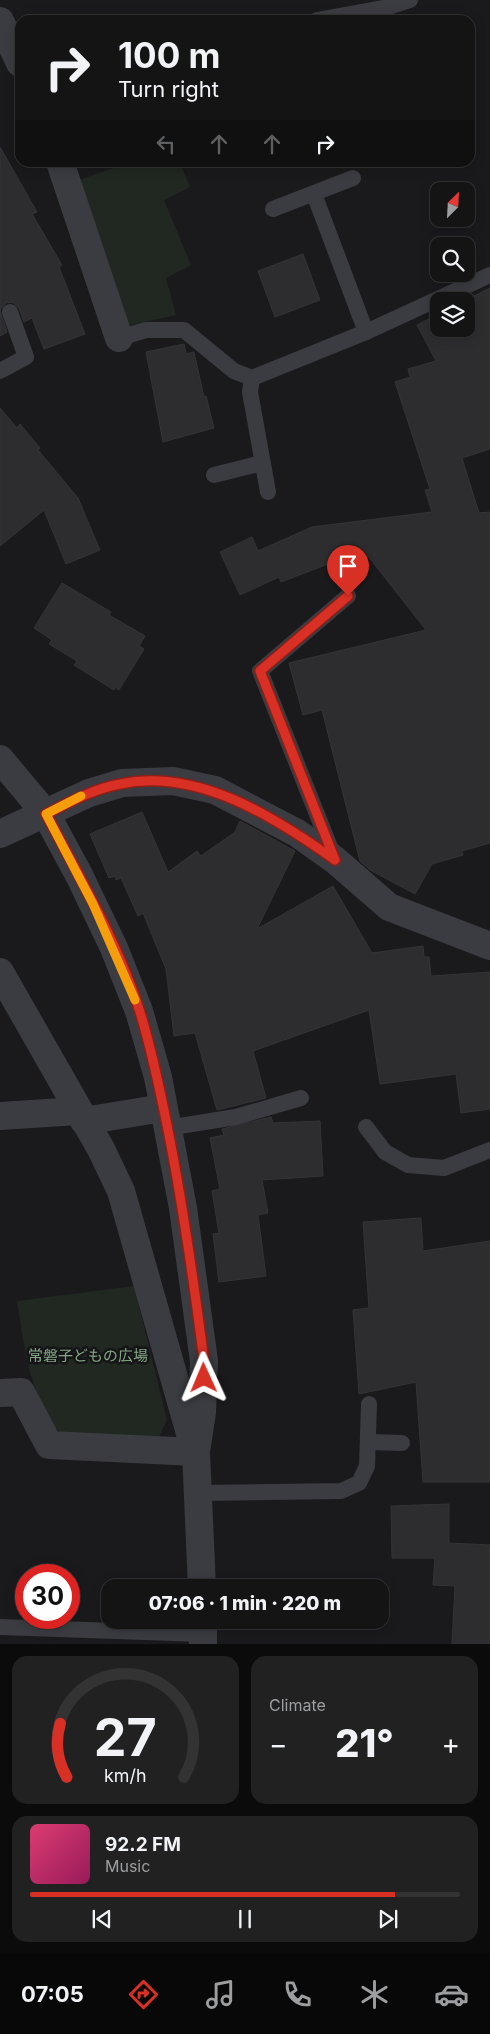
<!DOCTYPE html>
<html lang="en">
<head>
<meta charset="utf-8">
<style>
  body { margin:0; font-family:Inter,"Noto Sans JP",sans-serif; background:#212122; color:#f1f3f6; height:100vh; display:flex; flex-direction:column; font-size:19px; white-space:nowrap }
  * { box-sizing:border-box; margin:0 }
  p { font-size:16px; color:#9d9ea0 }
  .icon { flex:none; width:28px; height:28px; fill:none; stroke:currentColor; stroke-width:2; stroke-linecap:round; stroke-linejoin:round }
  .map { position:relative; height:1644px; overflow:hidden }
  .panel { display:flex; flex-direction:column; gap:12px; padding:12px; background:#0b0b0c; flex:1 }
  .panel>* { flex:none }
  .top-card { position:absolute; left:15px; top:15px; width:460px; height:152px; border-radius:15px; box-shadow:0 2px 12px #0003,0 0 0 1px #333334; background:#141415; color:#f1f3f6; overflow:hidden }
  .needle { width:32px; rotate:24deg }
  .buttons { position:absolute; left:430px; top:182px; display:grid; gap:10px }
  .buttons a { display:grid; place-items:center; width:45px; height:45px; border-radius:10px; background:#141415; box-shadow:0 2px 12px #0003,0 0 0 1px #333334; font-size:25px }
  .speed { position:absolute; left:15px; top:1564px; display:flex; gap:10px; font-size:25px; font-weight:700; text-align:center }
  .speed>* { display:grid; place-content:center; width:65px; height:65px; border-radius:50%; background:#141415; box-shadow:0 2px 12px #0003,0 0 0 1px #333334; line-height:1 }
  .speed .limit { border:8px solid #d22; background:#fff; color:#111 }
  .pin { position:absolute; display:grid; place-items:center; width:42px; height:42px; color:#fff; margin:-51px -21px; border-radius:50% 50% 50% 0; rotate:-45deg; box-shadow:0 0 5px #0007 }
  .pin .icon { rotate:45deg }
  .me { position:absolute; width:55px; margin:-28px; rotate:359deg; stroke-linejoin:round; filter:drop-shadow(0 0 4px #0008) }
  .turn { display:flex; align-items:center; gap:18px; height:105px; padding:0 20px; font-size:22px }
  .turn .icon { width:65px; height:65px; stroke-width:2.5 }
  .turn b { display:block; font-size:35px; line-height:42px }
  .lanes { display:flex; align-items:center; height:48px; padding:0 20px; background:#0003; justify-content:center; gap:25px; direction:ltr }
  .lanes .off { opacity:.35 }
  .big { font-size:38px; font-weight:800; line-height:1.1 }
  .panel .tile { flex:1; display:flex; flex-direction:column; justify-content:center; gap:8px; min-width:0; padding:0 18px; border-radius:15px; background:#212122 }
  .panel .dial { align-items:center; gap:0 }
  .dial svg { height:130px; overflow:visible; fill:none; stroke:#333334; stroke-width:7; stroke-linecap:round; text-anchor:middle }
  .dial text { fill:#f1f3f6; stroke:none }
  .song { display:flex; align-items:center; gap:15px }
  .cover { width:60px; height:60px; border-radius:8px; background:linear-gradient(135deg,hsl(340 70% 55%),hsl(330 70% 35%)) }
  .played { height:5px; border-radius:2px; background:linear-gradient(90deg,#d93025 85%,#333334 85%) }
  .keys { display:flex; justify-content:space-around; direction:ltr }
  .heat { display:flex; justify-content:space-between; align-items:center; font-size:28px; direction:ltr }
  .panel .tiles { flex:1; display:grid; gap:12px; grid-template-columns:1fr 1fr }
  .tile:last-child { grid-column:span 2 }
  .trip { position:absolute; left:101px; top:1579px; width:288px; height:50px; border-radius:15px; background:#141415; box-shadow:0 2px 12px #0003,0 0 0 1px #333334; font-weight:800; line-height:50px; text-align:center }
  .tab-bar { display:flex; height:80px; justify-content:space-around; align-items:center; background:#080808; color:#9d9ea0 }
  .tab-bar .icon { width:35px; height:35px }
  .tab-bar .active { color:#d93025 }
  .tab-bar b { font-size:22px; color:#f1f3f6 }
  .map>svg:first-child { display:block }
</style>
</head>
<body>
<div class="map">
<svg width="490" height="1644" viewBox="0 0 490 1644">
  <rect width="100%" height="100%" fill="#1a1a1c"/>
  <g fill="#202821">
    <path d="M 128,163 L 180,163 L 190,187 L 164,200 L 191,265 L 166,278 L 176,315 L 126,326 L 79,180 Z"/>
    <path d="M 134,1286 L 167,1420 L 158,1439 L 62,1435 C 29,1398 25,1348 17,1301 Z"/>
  </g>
  <g fill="#2d2d30" stroke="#343438">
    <path d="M 0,147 L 37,212 L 32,214 L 62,265 L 59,267 L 85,334 L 44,349 L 32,318 L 24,322 L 19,308 L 12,302 L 6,303 L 0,310 L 7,332 L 0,336 Z"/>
    <path d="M 303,254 L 320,300 L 275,317 L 258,271 Z"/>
    <path d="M 490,288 L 490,449 L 462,458 L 479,513 L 490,512 L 490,843 L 462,851 L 463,855 L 432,864 L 415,894 L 370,870 L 360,861 L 322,710 L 303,715 L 289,663 L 426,630 L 368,556 L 341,559 L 281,582 L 279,577 L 240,595 L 220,552 L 252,537 L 258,551 L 312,527 L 432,512 L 425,490 L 430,489 L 395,382 L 410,377 L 408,369 L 436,361 L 417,325 L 439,314 L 439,329 L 466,329 L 466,301 L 464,301 Z"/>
    <path d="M 184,344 L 186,354 L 194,352 L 204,397 L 206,396 L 214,428 L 163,442 L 146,352 Z"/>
    <path d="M 0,408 L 17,428 L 20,424 L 40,448 L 38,450 L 78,498 L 100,550 L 66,564 L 44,510 L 0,546 Z"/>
    <path d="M 62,583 L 111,612 L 109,615 L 145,636 L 139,646 L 144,649 L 119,690 L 115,687 L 114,690 L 74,665 L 77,661 L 49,644 L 52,640 L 34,628 Z"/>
    <path d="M 142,812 L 168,872 L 197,851 L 201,856 L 235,832 L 240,821 L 295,851 L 257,929 L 333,886 L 372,953 L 423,946 L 424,957 L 429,957 L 431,976 L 490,972 L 490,1109 L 461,1113 L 456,1074 L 380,1084 L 369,1010 L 253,1051 L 266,1098 L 217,1110 L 195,1033 L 174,1036 L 166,969 L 143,913 L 138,916 L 121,878 L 116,880 L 115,876 L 109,878 L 90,834 Z"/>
    <path d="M 271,1117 L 273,1123 L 320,1121 L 323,1176 L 262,1180 L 268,1213 L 258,1215 L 266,1276 L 219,1282 L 213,1234 L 219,1233 L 212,1191 L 220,1189 L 210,1138 L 224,1135 L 222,1129 Z"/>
    <path d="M 421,1218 L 423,1251 L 490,1241 L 490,1482 L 423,1482 L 416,1382 L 359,1394 L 353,1310 L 369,1308 L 363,1222 Z"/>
    <path d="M 449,1504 L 449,1543 L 490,1545 L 490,1644 L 452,1644 L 455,1586 L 433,1585 L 435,1558 L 392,1558 L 391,1506 Z"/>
  </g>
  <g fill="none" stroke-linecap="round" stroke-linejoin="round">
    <g stroke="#3b3c41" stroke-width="16">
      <path d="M 317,20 L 389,7 L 410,0"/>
      <path d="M 314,194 L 366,332"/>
      <path d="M 273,209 L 353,178"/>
      <path d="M 119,338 L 146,330 L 184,330 L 234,371 L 252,378 L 366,332 L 490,275"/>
      <path d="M 0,371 L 26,357 L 10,312"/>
      <path d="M 252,378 L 250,392 L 268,492"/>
      <path d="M 214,475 L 262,463"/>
      <path d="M 334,857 L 260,671 L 348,596"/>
      <path d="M 366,1127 L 385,1152 L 408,1165 L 444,1168 L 490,1150"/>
      <path d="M 167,1128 L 236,1117 L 301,1098"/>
      <path d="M 368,1442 L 402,1443"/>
      <path d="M 197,1493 L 341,1491 L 359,1483 L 367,1466 L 369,1404"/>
      <path d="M 0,1627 L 203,1634"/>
    </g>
    <g stroke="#3b3c41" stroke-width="28">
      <path d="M 0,21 L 20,63"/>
      <path d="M 60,162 L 119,338"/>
      <path d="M 0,759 L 46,814 L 79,875 L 114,948 L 139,1011 L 158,1077 L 183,1208 L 204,1361 L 202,1412 L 196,1452 L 202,1588"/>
      <path d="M 0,834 L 89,793 L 122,783 L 173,781 L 215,790 L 297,833 L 335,860 L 389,907 L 490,946"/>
      <path d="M 0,972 L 101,1149 L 121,1191 L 193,1444"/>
      <path d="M 0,1116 L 78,1111"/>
      <path d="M 84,1121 L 163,1108"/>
      <path d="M 0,1393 L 21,1392 L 49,1445 L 196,1452"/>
      <path d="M 203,1620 L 203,1644"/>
    </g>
  </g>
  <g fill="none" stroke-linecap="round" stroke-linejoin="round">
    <defs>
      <path id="route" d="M 204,1378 L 204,1361 C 194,1283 183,1206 168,1130 C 160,1090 152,1051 140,1012 C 118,943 80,878 46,814 C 70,802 93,789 120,784 C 197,767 276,818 335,860 L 260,671 L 348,596"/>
    </defs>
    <use href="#route" stroke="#8d1f18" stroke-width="12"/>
    <use href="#route" stroke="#d93025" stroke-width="9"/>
    <path stroke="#f59e0b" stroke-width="9" d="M 81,796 L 46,814 L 93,904 L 135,1000"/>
  </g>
  <g text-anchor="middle" stroke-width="5" stroke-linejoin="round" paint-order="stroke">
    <g font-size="15" fill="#84a785" stroke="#151517">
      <text x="88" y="1361">常磐子どもの広場</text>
    </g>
  </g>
</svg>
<div class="buttons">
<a><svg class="needle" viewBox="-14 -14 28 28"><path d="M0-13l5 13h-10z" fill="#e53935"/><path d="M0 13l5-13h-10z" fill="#9d9ea0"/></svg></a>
<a><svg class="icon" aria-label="search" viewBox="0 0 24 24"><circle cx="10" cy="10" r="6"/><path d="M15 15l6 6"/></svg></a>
<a><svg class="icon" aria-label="layers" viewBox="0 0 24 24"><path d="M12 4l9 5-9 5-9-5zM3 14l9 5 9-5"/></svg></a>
</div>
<div class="speed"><div class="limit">30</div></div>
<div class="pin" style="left:348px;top:596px;background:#d93025"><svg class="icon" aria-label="arrive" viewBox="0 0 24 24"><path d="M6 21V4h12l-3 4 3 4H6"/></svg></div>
<svg class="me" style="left:204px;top:1378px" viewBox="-20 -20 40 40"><path d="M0-17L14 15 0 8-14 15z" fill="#d93025" stroke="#fff" stroke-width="4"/></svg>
<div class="trip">07:06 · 1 min · 220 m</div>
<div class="top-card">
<div class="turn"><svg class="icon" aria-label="right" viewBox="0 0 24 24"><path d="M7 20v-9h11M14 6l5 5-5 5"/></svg><div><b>100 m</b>Turn right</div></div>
<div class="lanes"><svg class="icon off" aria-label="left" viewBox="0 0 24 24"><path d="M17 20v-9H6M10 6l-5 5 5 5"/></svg><svg class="icon off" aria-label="ahead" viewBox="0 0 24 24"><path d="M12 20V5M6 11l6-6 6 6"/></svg><svg class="icon off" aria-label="ahead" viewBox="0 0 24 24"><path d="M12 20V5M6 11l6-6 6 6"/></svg><svg class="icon" aria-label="right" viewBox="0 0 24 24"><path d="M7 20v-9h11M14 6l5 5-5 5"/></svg></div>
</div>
</div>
<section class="panel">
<div class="tiles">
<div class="tile dial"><svg viewBox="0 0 100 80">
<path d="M14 69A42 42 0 1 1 86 69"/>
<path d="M14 69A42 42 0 0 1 10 36" stroke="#d93025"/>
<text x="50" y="56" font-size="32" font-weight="700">27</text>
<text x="50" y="72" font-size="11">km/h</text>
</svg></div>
<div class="tile"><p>Climate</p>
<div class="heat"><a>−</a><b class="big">21°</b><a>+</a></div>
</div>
<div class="tile">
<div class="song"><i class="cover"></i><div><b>92.2 FM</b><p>Music</p></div></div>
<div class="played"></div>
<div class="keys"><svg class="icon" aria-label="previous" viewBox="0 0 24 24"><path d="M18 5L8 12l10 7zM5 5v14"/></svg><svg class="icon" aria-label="pause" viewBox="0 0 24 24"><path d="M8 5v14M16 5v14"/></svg><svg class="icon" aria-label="next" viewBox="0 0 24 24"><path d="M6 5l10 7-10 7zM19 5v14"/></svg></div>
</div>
</div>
</section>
<nav class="tab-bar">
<b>07:05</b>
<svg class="icon active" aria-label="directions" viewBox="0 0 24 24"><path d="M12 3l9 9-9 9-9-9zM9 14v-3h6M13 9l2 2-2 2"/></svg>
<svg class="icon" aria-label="music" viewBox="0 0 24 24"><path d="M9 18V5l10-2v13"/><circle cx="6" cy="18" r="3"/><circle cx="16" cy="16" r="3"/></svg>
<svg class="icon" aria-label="phone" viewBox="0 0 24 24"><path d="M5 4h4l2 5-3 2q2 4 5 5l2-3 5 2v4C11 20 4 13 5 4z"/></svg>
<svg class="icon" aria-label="climate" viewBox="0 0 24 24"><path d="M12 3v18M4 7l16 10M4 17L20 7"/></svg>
<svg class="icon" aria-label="car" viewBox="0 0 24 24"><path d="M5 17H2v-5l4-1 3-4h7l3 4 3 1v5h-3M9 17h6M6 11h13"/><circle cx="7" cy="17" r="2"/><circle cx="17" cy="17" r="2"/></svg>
</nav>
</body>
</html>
